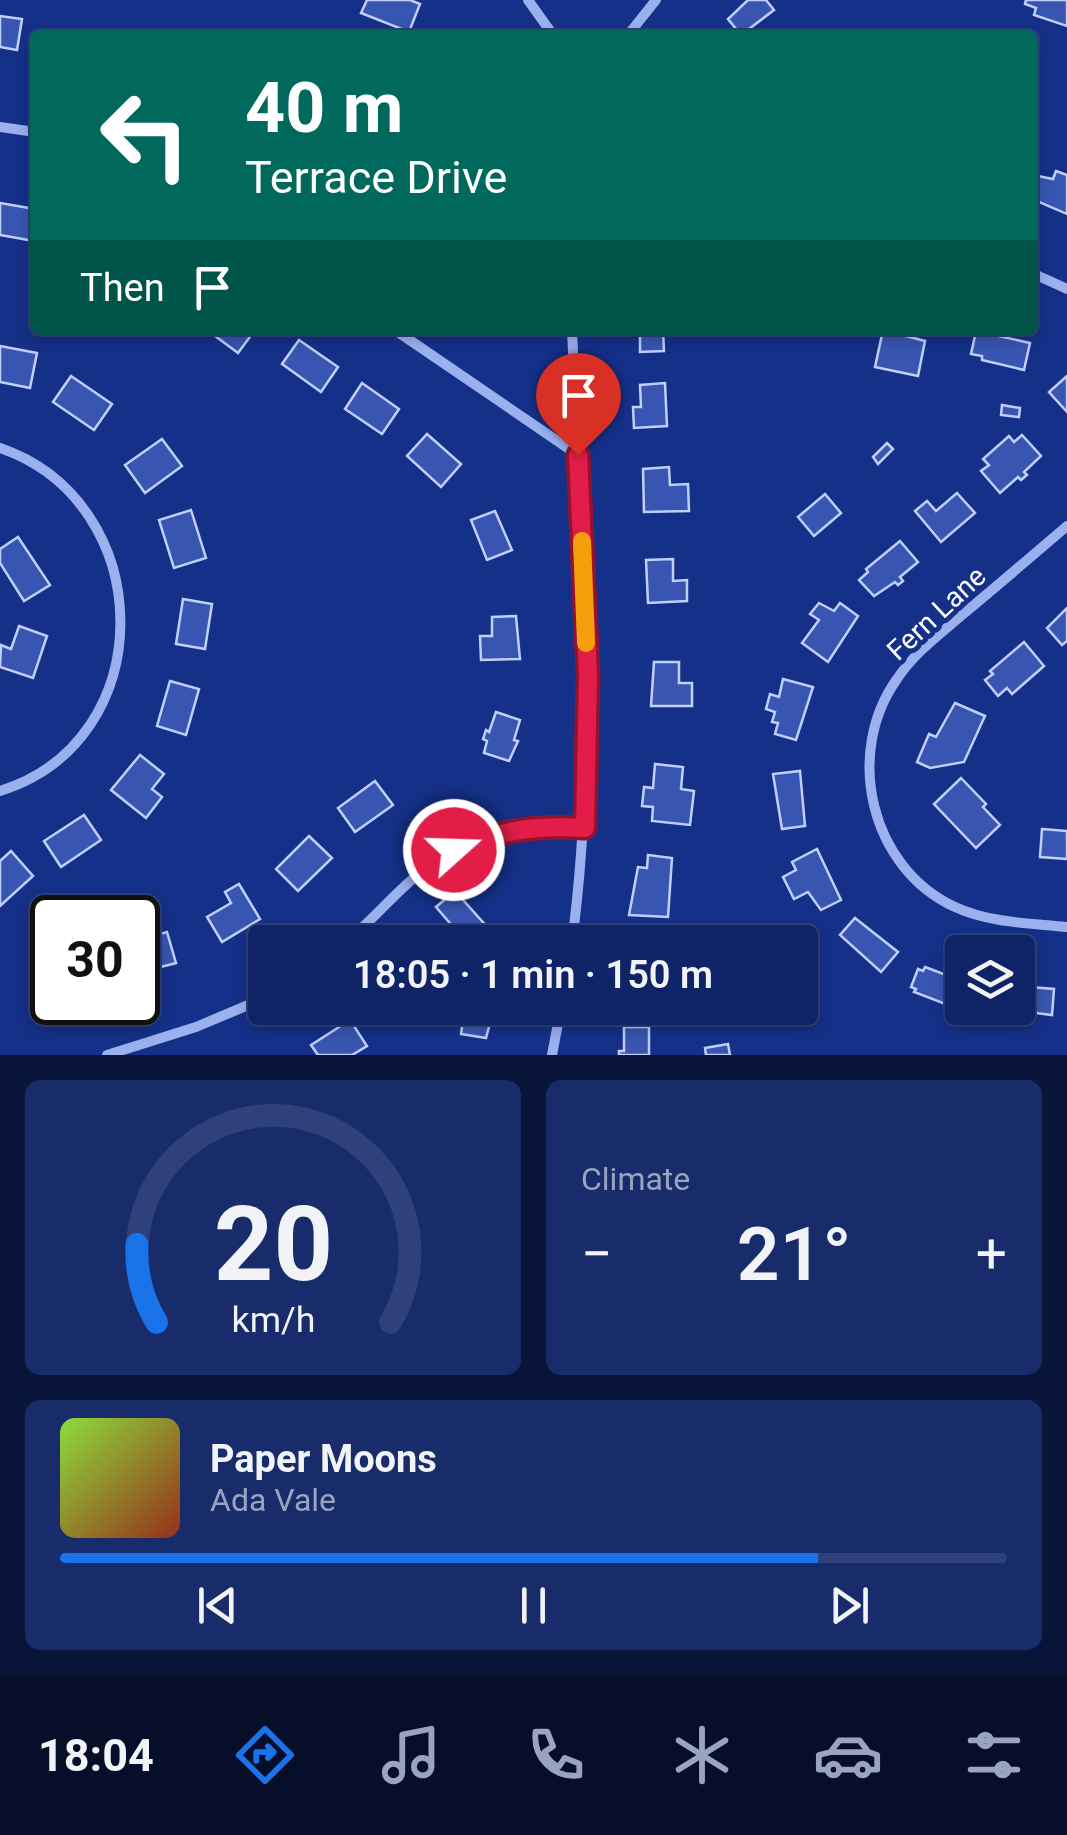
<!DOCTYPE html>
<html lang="en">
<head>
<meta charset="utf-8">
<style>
  body { margin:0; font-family:Roboto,sans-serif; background:#182c6c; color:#f1f3f6; height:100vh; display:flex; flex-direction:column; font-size:38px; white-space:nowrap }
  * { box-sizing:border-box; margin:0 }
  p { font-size:32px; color:#9ba4bf }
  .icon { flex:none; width:55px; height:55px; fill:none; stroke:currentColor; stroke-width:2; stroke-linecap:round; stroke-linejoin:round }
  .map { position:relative; height:1055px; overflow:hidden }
  .panel { display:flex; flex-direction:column; gap:25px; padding:25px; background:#081438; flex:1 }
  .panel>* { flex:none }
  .top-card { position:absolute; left:30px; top:30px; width:1008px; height:305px; border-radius:10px; box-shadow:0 5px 15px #0003,0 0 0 2px #2f417a; background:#00695c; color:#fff; overflow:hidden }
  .fabs { position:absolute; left:945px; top:935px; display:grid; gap:20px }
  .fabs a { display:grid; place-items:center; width:90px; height:90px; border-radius:10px; background:#0f2466; box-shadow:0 5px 15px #0003,0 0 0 2px #2f417a; font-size:50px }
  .speed { position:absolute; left:30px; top:895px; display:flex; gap:20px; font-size:50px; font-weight:700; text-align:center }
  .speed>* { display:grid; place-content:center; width:130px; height:130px; border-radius:50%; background:#0f2466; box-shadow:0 5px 15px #0003,0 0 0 2px #2f417a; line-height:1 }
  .speed .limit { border:5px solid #111; border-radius:15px; background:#fff; color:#111 }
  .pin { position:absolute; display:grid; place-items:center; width:85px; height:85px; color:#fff; margin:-102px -42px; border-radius:50% 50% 50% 0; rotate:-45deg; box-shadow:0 0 10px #0007 }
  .pin .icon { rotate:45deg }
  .me { position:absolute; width:110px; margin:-55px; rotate:70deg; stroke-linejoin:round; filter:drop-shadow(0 0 8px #0008) }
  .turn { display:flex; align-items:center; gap:35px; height:210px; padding:0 50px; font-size:45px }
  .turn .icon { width:130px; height:130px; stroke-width:2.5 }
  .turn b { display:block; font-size:70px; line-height:85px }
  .then { display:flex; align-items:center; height:95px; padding:0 50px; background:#0003; gap:20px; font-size:38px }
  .big { font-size:75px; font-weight:600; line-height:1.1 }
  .panel .widget { flex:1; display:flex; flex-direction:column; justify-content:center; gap:15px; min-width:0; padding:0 35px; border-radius:15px; background:#182c6c }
  .panel .dial { align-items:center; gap:0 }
  .dial svg { height:260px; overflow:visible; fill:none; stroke:#2f417a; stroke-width:7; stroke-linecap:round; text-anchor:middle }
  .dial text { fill:#f1f3f6; stroke:none }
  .song { display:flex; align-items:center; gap:30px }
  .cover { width:120px; height:120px; border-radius:15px; background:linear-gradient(135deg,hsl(90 70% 55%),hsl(10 70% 35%)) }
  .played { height:10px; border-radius:5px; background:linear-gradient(90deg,#1a73e8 80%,#2f417a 80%) }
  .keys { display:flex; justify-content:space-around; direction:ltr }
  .heat { display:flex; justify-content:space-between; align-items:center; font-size:55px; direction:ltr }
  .panel .tiles { flex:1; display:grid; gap:25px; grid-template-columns:1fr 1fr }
  .widget:last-child { grid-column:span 2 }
  .trip { position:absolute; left:248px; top:925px; width:570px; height:100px; border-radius:10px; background:#0f2466; box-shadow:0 5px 15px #0003,0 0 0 2px #2f417a; font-weight:600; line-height:100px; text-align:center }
  .tabs { display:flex; height:160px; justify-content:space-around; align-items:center; background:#060e29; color:#9ba4bf }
  .tabs .icon { width:70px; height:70px }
  .tabs .on { color:#1a73e8 }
  .tabs b { font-size:45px; color:#f1f3f6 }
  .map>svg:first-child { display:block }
</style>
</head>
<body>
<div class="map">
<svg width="1067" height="1055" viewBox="0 0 1067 1055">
  <rect width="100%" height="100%" fill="#143088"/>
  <g fill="#3856b1" stroke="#c0cffb" stroke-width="2.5">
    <path d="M 367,0 L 410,0 L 420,4 L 409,32 L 361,13 Z"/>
    <path d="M 748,0 L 766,0 L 774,10 L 741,35 L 728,19 Z"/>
    <path d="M 1026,0 L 1067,0 L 1067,26 L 1034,15 L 1036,8 L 1025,4 Z"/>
    <path d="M 0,16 L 22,19 L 17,50 L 0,47 Z"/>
    <path d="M 1056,171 L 1067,175 L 1067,214 L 1032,199 L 1033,175 L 1053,179 Z"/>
    <path d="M 0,203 L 35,209 L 34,241 L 0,235 Z"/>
    <path d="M 207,330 L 255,330 L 238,353 Z"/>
    <path d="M 640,330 L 663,330 L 664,351 L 640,352 Z"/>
    <path d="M 883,330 L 925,341 L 918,376 L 875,367 Z"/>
    <path d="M 976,331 L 1030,343 L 1024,370 L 982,360 L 982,356 L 971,354 Z"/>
    <path d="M 299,340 L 338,367 L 321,392 L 282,364 Z"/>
    <path d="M 0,346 L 37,353 L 30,388 L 0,382 Z"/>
    <path d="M 71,376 L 112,404 L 94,430 L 53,402 Z"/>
    <path d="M 1067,376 L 1067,412 L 1049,392 Z"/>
    <path d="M 362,383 L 399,409 L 382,434 L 345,409 Z"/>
    <path d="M 665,383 L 667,426 L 634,428 L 633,407 L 641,407 L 640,385 Z"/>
    <path d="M 1002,405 L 1020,408 L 1019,417 L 1001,415 Z"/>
    <path d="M 427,434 L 461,464 L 441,487 L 407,456 Z"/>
    <path d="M 1022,435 L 1041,456 L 1024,472 L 1027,475 L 1021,480 L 1018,477 L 1000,493 L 981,471 L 989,465 L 983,459 L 1009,436 L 1014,442 Z"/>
    <path d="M 162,439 L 182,466 L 145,493 L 125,465 Z"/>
    <path d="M 887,443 L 893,449 L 878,464 L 873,457 Z"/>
    <path d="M 669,467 L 670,485 L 688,484 L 689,511 L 644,512 L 643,469 Z"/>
    <path d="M 957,493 L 975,513 L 941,542 L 915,511 L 927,501 L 936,511 Z"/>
    <path d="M 825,494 L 841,513 L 814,536 L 798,517 Z"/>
    <path d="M 191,510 L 206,558 L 174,568 L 159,520 Z"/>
    <path d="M 495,511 L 512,550 L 487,560 L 471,520 Z"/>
    <path d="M 18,537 L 50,585 L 24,601 L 0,563 L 0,549 Z"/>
    <path d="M 900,541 L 918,562 L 900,577 L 903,581 L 898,585 L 895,582 L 874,596 L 859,580 L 868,572 L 866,569 Z"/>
    <path d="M 673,559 L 673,581 L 687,580 L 687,601 L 648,603 L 646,560 Z"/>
    <path d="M 183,599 L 212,604 L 205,649 L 176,644 Z"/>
    <path d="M 819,603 L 834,611 L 840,603 L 858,616 L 828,662 L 802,643 L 819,620 L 810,614 Z"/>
    <path d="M 1067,608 L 1067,641 L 1062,645 L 1047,628 Z"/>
    <path d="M 516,616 L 520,659 L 481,660 L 480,636 L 492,636 L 492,617 Z"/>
    <path d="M 19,626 L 47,636 L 33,678 L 0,667 L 1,645 L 11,649 Z"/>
    <path d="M 1024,642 L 1044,666 L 1012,694 L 1007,688 L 998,696 L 985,680 L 993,674 L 990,671 Z"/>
    <path d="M 654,662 L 679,662 L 679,683 L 692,683 L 692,706 L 651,706 Z"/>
    <path d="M 783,679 L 813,687 L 796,740 L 775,734 L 778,723 L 772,722 L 775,712 L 766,709 L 770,694 L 779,697 Z"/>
    <path d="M 170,681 L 199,689 L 186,735 L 157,726 Z"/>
    <path d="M 955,703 L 985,716 L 964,762 L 930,768 L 917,762 L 929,734 L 936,737 Z"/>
    <path d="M 496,712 L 520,720 L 514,740 L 518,741 L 509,761 L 484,753 L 487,741 L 483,739 L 486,730 L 489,732 Z"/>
    <path d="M 140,755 L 164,774 L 152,789 L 162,797 L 146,818 L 111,790 Z"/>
    <path d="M 655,764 L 683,767 L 681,789 L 694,791 L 690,825 L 652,821 L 653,807 L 642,806 L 644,787 L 653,788 Z"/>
    <path d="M 800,771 L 805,826 L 782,829 L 773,774 Z"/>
    <path d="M 961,778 L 986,804 L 983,807 L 1000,825 L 976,848 L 934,804 Z"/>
    <path d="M 375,781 L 393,805 L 355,832 L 338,808 Z"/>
    <path d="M 84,815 L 101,840 L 61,867 L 44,841 Z"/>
    <path d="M 1042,829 L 1067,831 L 1067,859 L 1040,857 Z"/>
    <path d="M 309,836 L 332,858 L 298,891 L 276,869 Z"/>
    <path d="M 817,849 L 841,900 L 821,910 L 808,892 L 794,899 L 783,877 L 796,870 L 792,862 Z"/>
    <path d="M 11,851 L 33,876 L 0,906 L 0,861 Z"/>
    <path d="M 648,855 L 672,858 L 668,917 L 629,915 L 638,867 L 647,868 Z"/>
    <path d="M 239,884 L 260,919 L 222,942 L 207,917 L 231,903 L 225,892 Z"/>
    <path d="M 455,891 L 490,930 L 495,926 L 505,938 L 501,942 L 466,942 L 436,907 Z"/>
    <path d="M 855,918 L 898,952 L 881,972 L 840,935 Z"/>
    <path d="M 167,932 L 176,963 L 138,973 L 138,940 Z"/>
    <path d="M 925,967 L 962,981 L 956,1008 L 914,992 L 916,989 L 911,987 L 918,969 L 923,971 Z"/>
    <path d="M 1018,986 L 1054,989 L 1052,1015 L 997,1008 L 1018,1008 Z"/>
    <path d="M 465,1008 L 494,1008 L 486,1038 L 461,1034 Z"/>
    <path d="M 350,1020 L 367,1046 L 352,1055 L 318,1055 L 311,1045 Z"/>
    <path d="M 624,1027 L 649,1027 L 649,1055 L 619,1055 L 619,1051 L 624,1051 Z"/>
    <path d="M 728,1044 L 730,1055 L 706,1055 L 705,1048 Z"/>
  </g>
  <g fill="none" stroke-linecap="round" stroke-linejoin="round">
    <g stroke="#9ab0ef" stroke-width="10">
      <path d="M 528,0 L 553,35"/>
      <path d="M 628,35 L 656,0"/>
      <path d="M 0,127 L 35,132"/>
      <path d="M 1032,273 L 1067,289"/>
      <path d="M 395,330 L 578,455"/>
      <path d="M 0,448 C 158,502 163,740 0,791"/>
      <path d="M 1067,526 C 1032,556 997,586 962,615 C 939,635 914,653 897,679 C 844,753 870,868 955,907 C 990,923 1029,923 1067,927"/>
      <path d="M 346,942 C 374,919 398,889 427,867 C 474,831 528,825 585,828"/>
      <path d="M 572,942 C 599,739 581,535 572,330"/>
      <path d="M 107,1055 L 196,1027 L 265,998"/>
      <path d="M 552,1055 L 561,1008"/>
    </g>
  </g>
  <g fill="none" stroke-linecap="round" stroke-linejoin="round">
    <defs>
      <path id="route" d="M 454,850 C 498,830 537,825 585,828 L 588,674 L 578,455"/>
    </defs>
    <use href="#route" stroke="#92132f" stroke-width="25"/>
    <use href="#route" stroke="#e11d48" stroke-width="18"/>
    <path stroke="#f59e0b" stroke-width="18" d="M 582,541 L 586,643"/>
  </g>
  <g text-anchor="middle" stroke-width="10" stroke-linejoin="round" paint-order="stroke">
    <g font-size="28" fill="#fff" stroke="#143088">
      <text transform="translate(936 613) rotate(-43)" y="10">Fern Lane</text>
    </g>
  </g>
</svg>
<div class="fabs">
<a><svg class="icon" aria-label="layers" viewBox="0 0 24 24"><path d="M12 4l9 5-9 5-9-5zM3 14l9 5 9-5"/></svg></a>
</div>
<div class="speed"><div class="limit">30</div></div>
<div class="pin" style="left:578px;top:455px;background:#d93025"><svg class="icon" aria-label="arrive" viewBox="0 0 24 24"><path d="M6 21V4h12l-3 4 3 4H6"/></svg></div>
<svg class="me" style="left:454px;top:850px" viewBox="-20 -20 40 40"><circle r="17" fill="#e11d48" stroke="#fff" stroke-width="3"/><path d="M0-11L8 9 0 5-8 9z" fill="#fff"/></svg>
<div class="trip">18:05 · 1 min · 150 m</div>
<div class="top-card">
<div class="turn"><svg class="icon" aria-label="left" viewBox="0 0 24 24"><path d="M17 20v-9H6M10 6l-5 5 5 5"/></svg><div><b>40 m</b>Terrace Drive</div></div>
<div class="then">Then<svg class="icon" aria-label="arrive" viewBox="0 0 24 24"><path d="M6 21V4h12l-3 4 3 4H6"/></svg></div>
</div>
</div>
<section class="panel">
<div class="tiles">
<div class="widget dial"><svg viewBox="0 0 100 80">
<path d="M14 69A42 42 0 1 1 86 69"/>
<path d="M14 69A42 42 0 0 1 8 45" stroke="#1a73e8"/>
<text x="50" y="56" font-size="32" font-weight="700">20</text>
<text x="50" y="72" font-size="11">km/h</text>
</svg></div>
<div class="widget"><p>Climate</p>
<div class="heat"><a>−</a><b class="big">21°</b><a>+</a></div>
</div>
<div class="widget">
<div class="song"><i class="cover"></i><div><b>Paper Moons</b><p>Ada Vale</p></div></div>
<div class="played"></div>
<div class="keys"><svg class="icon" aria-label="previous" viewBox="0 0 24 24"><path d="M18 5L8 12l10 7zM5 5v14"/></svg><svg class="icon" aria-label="pause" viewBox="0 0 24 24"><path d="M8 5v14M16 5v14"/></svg><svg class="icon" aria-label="next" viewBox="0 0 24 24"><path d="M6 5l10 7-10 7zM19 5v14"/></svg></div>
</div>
</div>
</section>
<nav class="tabs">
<b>18:04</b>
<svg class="icon on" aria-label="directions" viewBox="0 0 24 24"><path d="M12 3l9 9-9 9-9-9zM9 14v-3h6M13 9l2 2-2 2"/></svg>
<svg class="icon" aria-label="music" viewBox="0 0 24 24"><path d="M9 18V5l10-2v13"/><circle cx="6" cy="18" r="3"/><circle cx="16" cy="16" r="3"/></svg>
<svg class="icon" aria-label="phone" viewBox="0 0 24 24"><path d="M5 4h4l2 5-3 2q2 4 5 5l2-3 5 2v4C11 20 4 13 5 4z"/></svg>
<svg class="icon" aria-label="climate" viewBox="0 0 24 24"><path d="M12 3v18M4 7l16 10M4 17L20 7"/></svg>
<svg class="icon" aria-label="car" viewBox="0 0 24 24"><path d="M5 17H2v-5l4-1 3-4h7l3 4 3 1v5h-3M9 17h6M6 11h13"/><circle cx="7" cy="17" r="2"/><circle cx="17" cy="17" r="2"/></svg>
<svg class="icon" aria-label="filters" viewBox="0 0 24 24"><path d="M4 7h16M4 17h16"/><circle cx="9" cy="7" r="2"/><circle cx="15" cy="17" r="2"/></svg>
</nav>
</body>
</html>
